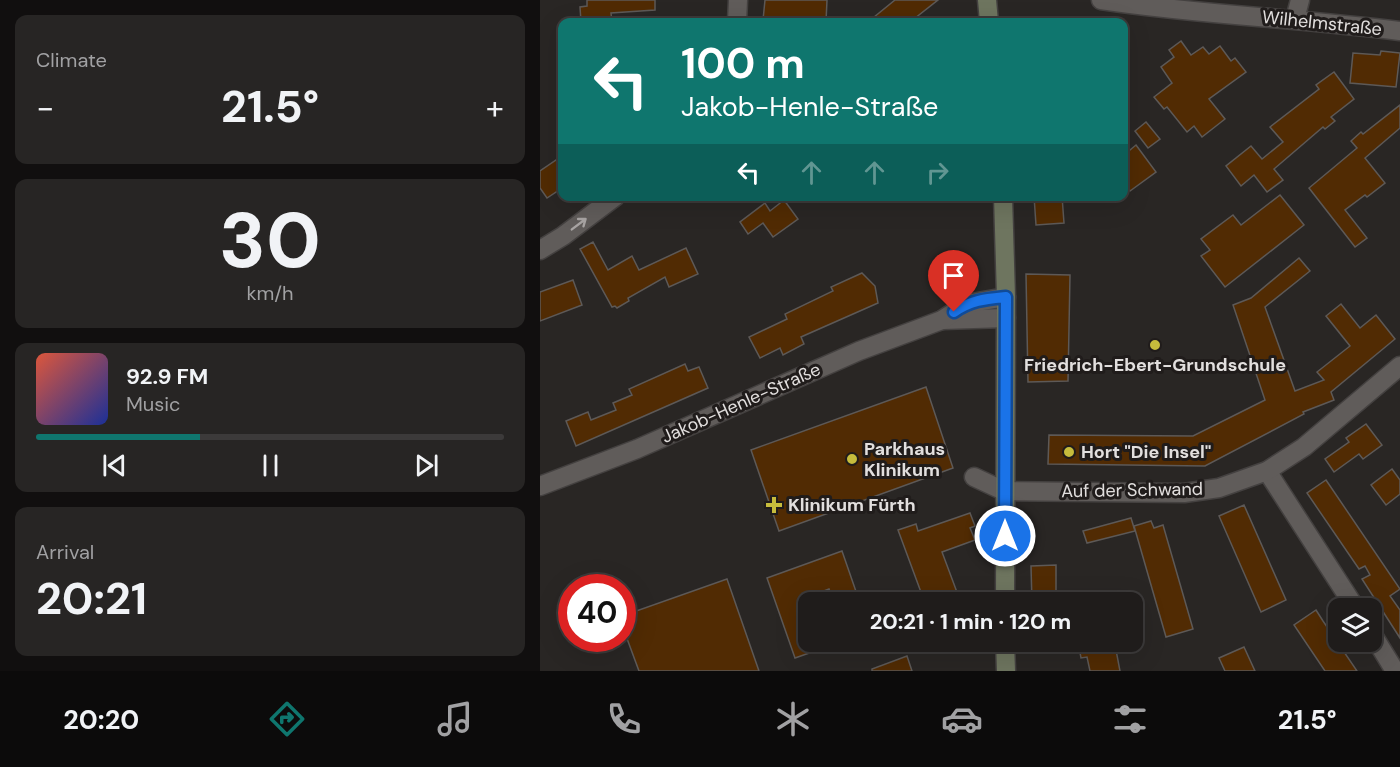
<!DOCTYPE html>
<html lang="en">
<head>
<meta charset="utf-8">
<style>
  body { margin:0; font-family:"DM Sans",sans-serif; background:#272524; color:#f1f3f6; height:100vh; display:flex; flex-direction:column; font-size:22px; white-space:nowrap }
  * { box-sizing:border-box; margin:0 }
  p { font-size:20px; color:#a1a1a3 }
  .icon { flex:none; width:33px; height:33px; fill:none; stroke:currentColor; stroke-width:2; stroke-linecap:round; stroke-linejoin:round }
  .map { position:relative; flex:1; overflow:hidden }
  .drawer { display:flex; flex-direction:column; gap:15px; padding:15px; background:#110f0f; width:540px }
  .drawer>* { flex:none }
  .hud { position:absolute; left:18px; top:18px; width:570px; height:183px; border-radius:12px; box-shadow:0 6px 24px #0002,0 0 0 2px #3c3a3a; background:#0f766e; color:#fff; overflow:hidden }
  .controls { position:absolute; left:788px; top:598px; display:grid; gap:12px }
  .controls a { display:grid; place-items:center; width:54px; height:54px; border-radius:12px; background:#1f1c1b; box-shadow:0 6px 24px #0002,0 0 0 2px #3c3a3a; font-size:30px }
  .speed { position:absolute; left:18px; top:574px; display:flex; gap:12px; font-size:30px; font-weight:700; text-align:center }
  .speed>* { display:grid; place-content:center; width:78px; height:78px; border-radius:50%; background:#1f1c1b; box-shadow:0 6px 24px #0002,0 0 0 2px #3c3a3a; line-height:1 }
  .speed .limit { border:9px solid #d22; background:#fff; color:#111 }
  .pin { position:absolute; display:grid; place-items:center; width:51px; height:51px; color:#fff; margin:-62px -26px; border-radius:50% 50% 50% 0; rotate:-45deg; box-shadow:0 0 6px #0007 }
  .pin .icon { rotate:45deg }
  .me { position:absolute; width:66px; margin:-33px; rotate:0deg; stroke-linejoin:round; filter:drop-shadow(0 0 4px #0008) }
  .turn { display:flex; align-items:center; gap:21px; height:126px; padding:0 24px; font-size:27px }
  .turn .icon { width:78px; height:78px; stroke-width:2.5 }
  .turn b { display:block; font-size:42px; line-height:51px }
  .lanes { display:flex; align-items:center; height:57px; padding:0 24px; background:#0003; justify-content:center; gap:30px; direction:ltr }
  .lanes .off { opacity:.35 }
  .big { font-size:45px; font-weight:700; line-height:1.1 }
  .drawer .tile { flex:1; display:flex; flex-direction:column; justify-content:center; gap:9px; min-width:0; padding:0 21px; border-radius:12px; background:#272524 }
  .drawer .dial { align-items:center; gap:0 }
  .dial b { font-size:78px; line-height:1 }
  .song { display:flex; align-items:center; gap:18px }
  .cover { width:72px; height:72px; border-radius:9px; background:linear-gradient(135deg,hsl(10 70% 55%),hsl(230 70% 35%)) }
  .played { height:6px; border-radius:3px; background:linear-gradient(90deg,#0f766e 35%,#3c3a3a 35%) }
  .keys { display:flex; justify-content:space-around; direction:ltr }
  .heat { display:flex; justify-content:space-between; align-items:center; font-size:33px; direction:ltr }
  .trip { position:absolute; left:258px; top:592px; width:345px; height:60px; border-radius:12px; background:#1f1c1b; box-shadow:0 6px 24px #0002,0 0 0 2px #3c3a3a; font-weight:700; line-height:60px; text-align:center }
  .menu { display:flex; height:96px; justify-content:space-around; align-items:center; background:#0c0b0b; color:#a1a1a3 }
  .menu .icon { width:42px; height:42px }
  .menu .selected { color:#0f766e }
  .menu b { font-size:27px; color:#f1f3f6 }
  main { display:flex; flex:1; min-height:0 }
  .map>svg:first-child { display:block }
</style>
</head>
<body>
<main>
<section class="drawer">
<div class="tile"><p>Climate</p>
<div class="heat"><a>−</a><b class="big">21.5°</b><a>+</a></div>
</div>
<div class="tile dial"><b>30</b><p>km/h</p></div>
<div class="tile">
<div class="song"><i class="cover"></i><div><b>92.9 FM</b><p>Music</p></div></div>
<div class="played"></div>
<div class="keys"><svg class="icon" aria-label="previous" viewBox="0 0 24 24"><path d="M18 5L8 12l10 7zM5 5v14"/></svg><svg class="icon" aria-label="pause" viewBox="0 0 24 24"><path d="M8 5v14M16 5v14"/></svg><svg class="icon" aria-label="next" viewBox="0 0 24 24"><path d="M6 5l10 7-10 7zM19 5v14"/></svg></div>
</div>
<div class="tile"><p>Arrival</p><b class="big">20:21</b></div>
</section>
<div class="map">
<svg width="860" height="671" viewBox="0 0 860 671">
  <rect width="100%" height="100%" fill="#292624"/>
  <g fill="#512b03" stroke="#5d5957" stroke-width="1.5">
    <path d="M 47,0 L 115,0 L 115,10 L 71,13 L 72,22 L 41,22 L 40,7 L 47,6 Z"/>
    <path d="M 225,0 L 287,0 L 286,22 L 223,20 Z"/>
    <path d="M 355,0 L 398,0 L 370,22 L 328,22 Z"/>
    <path d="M 641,41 L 651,55 L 663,47 L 669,54 L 680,46 L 691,61 L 695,58 L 706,72 L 669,99 L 685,119 L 662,137 L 654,126 L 647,132 L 627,107 L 624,109 L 614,97 L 632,83 L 621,67 L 634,57 L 629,50 Z"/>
    <path d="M 841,51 L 860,53 L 856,87 L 810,83 L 813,53 L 840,55 Z"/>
    <path d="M 794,72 L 814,99 L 791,117 L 795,121 L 785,129 L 783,127 L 734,169 L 743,180 L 727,192 L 714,175 L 701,186 L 686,166 L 711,146 L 722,159 L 743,142 L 730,127 L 779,89 L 776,85 Z"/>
    <path d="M 860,105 L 860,128 L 825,158 L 845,183 L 827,197 L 825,195 L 805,210 L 827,238 L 815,247 L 769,188 L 817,148 L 811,141 L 821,132 L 823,134 Z"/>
    <path d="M 606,122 L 620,139 L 608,148 L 595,131 Z"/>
    <path d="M 596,145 L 616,172 L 590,191 L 584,182 L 584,155 Z"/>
    <path d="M 22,156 L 22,188 L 7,198 L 0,188 L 0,171 Z"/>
    <path d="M 740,195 L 764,225 L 685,287 L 661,256 L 670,250 L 661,239 L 693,215 L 701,225 Z"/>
    <path d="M 494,196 L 522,196 L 524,223 L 496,225 Z"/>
    <path d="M 244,200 L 258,219 L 233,237 L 223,223 L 208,234 L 200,222 L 225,203 L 230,211 Z"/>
    <path d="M 53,242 L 68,270 L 92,256 L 99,270 L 146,248 L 158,274 L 129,287 L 125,277 L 88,298 L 89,301 L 77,308 L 75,306 L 72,307 L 40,249 Z"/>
    <path d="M 759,258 L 770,271 L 725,307 L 755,391 L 784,380 L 777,372 L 810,346 L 786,316 L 801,304 L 820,328 L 836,315 L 855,339 L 791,392 L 794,400 L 763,412 L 764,414 L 665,466 L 508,464 L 509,435 L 653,436 L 725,400 L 693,305 L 711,298 Z"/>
    <path d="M 322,273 L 335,286 L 338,303 L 261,337 L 264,344 L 243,355 L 240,348 L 220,358 L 209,337 L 247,319 L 245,314 L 293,291 L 291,287 Z"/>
    <path d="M 486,274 L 530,275 L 528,381 L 488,382 Z"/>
    <path d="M 33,280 L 42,305 L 0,321 L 0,292 Z"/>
    <path d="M 145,364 L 148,371 L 159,367 L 168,388 L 36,446 L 26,421 L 48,412 L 51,420 L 76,410 L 73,403 L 92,395 L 89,389 Z"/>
    <path d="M 386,387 L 413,468 L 239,531 L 211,450 Z"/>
    <path d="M 826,424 L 842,445 L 823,459 L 819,454 L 794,472 L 785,459 L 809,442 L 806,438 Z"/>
    <path d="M 852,469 L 860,480 L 860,494 L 846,505 L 831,485 Z"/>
    <path d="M 786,480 L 860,589 L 850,596 L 860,610 L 860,638 L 822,579 L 830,575 L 825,566 L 819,569 L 767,493 Z"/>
    <path d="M 704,505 L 746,600 L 721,612 L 679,516 Z"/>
    <path d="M 430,513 L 435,526 L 430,528 L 435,540 L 402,552 L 421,603 L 385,603 L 358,530 L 376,524 L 378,531 Z"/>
    <path d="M 591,518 L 595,531 L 547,543 L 543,531 Z"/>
    <path d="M 611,521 L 614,528 L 623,525 L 653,629 L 626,637 L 594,526 Z"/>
    <path d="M 302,551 L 320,603 L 294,603 L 289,589 L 263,599 L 268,615 L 268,642 L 294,642 L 295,644 L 255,658 L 227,578 Z"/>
    <path d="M 516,565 L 516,603 L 492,603 L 491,566 Z"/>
    <path d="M 187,579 L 219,671 L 99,671 L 82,625 L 82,616 Z"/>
    <path d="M 776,610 L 783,621 L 817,671 L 785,671 L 754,625 Z"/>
    <path d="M 538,642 L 563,642 L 565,653 L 576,650 L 580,671 L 550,671 L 547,657 L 541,658 Z"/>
    <path d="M 704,647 L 715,671 L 685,671 L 679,658 Z"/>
    <path d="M 367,656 L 372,671 L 332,671 L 332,669 Z"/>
  </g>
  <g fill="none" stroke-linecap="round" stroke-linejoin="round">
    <defs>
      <g id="street">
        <path d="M 561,0 C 660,15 760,18 860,31"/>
        <path d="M 755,19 L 760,0"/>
        <path d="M 197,22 L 198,0"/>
        <path d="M 0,250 L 23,236 L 76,196"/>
        <path d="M 402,320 L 466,318"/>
        <path d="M 727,471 L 816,609"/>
        <path d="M 434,477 L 464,491 L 644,493 L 679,488 L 727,471 L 764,447 L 860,366"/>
        <path d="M 0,486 L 97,449 L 319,351 L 402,320 L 426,304 L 466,297"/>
        <path d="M 831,632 L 855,671"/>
      </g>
      <g id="secondary">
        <path d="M 447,0 L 449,22"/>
        <path d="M 463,196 L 466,297 L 465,603"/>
        <path d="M 465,642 L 466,671"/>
      </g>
    </defs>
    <use href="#street" stroke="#444140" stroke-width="21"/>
    <use href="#secondary" stroke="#444140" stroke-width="21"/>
    <use href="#street" stroke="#605c5a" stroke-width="18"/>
    <use href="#secondary" stroke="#6e755f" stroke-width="18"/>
  </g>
  <defs><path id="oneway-shaft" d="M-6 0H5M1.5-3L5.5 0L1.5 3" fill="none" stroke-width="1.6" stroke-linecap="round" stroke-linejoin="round" transform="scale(1.5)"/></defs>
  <use stroke="#a8a4a3" href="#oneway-shaft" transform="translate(39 224) rotate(-37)"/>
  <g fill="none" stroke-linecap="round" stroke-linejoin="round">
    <defs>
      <path id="route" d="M 414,312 C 431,300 446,299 466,297 L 465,536"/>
    </defs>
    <use href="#route" stroke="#114b97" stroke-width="15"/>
    <use href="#route" stroke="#1a73e8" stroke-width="10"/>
  </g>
  <g fill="#c6bc3c" stroke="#201c1b" stroke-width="2">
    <circle cx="615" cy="345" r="6"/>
    <circle cx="529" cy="452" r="6"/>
    <circle cx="312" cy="459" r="6"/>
    <path d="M231 496h6v6h6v6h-6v6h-6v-6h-6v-6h6z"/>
  </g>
  <g text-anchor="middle" stroke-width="6" stroke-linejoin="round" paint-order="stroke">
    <g font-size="18" fill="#e2dfde" stroke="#201c1b">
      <text transform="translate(782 23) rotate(6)" y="6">Wilhelmstraße</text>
      <text transform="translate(201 403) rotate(-24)" y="6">Jakob-Henle-Straße</text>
      <text transform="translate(592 490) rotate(-1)" y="6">Auf der Schwand</text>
    </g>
    <g font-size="18" font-weight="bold" fill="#e2dfde" stroke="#201c1b" text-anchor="start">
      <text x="615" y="371" text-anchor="middle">Friedrich-Ebert-Grundschule</text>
      <text x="324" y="455">Parkhaus<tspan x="324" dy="21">Klinikum</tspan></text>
      <text x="541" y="458">Hort "Die Insel"</text>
      <text x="248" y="511">Klinikum Fürth</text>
    </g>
  </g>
</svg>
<div class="controls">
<a><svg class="icon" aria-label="layers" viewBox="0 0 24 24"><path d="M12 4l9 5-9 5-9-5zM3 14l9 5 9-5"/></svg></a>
</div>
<div class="speed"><div class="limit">40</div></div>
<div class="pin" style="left:414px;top:312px;background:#d93025"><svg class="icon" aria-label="arrive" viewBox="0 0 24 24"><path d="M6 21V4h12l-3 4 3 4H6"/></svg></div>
<svg class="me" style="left:465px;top:536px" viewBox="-20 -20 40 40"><circle r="17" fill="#1a73e8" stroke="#fff" stroke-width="3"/><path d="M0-11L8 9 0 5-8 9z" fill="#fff"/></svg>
<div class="trip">20:21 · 1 min · 120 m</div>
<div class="hud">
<div class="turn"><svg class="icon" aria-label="left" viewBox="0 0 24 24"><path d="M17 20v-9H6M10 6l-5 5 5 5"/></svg><div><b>100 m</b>Jakob-Henle-Straße</div></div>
<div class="lanes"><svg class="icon" aria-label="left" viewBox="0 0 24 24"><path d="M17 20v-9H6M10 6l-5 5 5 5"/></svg><svg class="icon off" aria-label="ahead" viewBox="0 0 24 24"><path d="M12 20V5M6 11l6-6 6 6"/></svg><svg class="icon off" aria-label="ahead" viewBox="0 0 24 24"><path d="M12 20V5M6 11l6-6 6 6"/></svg><svg class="icon off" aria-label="right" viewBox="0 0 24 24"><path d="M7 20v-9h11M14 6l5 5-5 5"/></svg></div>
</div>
</div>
</main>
<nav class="menu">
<b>20:20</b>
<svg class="icon selected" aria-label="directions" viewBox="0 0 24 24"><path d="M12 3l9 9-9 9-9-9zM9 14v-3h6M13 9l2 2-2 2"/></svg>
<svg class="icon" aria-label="music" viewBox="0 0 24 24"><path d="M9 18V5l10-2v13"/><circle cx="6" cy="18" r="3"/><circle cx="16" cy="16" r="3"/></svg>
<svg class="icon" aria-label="phone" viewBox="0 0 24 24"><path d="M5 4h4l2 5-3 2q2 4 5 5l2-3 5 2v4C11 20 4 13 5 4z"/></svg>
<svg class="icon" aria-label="climate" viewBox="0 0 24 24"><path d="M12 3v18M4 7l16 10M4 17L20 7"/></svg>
<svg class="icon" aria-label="car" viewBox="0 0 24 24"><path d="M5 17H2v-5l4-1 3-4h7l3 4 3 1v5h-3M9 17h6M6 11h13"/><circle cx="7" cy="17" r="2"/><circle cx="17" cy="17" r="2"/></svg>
<svg class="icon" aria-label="filters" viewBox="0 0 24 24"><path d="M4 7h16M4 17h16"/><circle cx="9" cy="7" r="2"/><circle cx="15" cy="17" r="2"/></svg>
<b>21.5°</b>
</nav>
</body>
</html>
